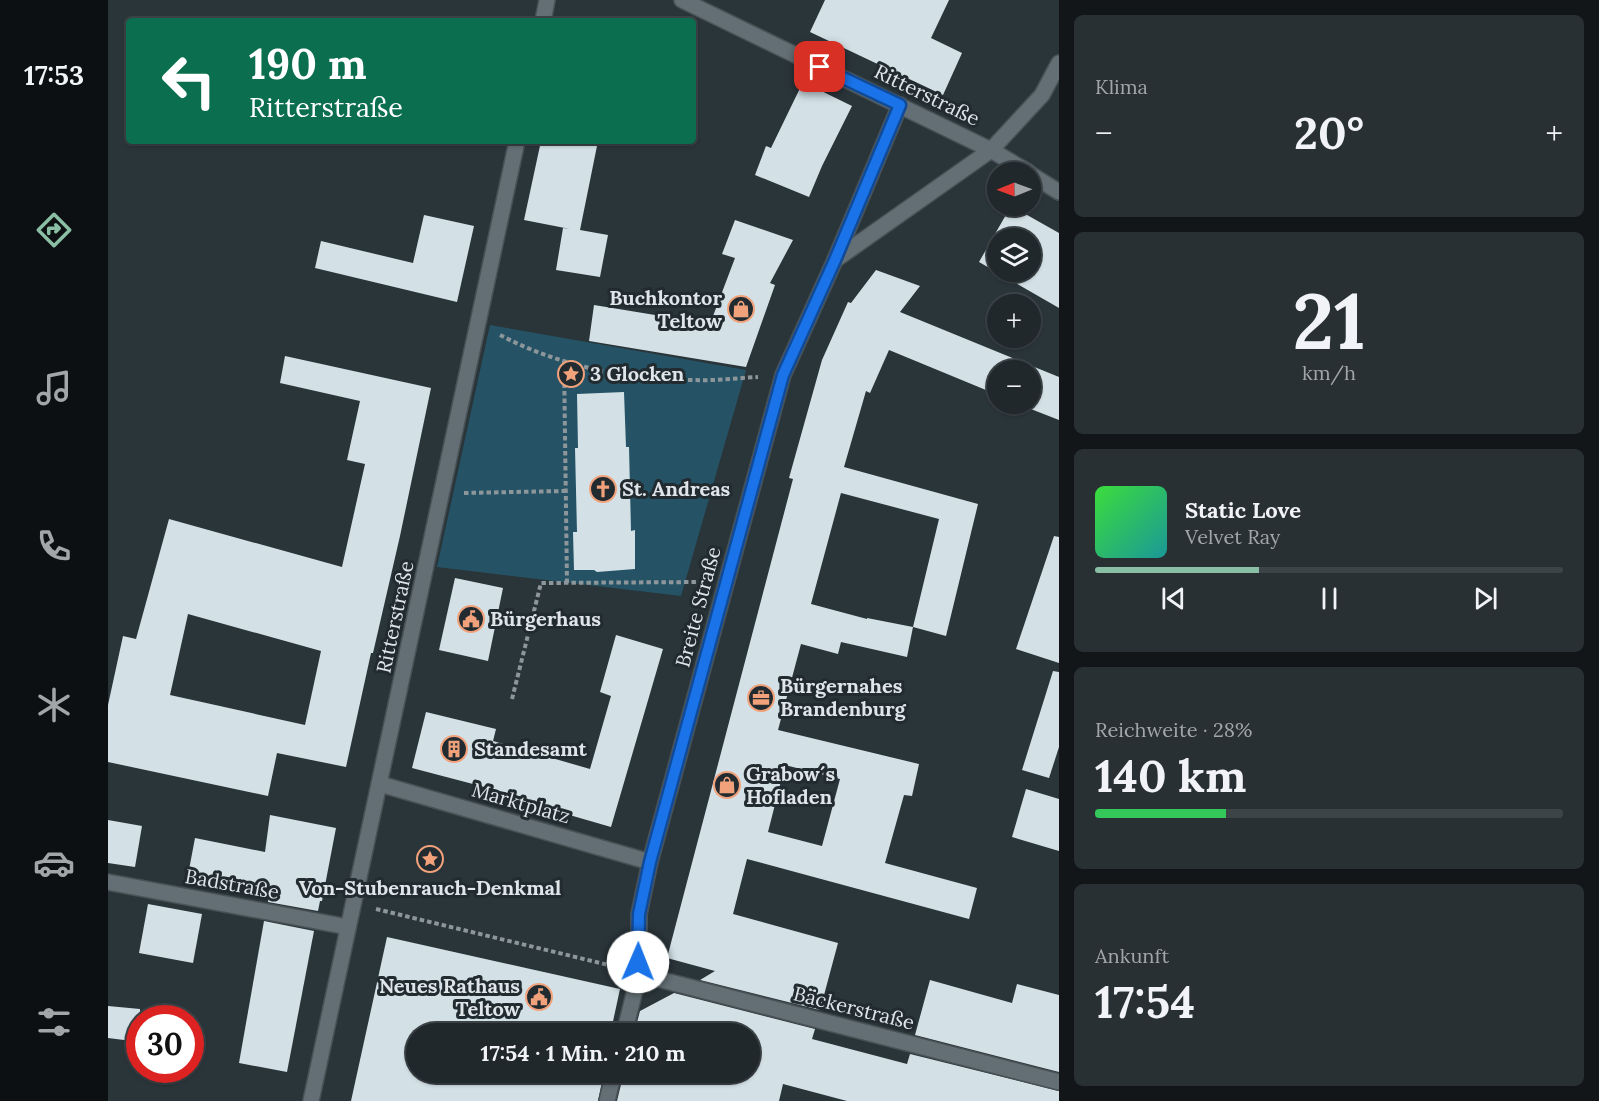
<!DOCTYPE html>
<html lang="de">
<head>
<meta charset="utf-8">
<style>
  body { margin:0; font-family:Lora,serif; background:#283034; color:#f1f3f6; height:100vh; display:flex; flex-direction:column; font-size:22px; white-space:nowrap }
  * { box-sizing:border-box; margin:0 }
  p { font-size:20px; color:#a2a6a9 }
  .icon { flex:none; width:33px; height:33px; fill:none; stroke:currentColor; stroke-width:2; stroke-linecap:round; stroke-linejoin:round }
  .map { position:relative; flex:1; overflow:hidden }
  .panel { display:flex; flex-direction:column; gap:15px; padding:15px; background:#121618; width:540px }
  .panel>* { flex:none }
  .guide { position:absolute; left:18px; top:18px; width:570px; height:126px; border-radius:6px; box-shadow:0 2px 4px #0004,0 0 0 2px #3d4448; background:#0b6e4f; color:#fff; overflow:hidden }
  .needle { width:39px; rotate:269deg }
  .buttons { position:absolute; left:879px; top:162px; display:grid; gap:12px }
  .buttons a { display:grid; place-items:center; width:54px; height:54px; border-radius:50%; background:#20282c; box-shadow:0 2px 4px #0004,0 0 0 2px #3d4448; font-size:30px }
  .speed { position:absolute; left:18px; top:1005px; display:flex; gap:12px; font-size:30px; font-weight:700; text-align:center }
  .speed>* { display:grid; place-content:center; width:78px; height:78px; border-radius:50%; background:#20282c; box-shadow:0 2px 4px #0004,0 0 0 2px #3d4448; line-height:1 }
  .speed .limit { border:9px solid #d22; background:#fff; color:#111 }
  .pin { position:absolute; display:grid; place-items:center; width:51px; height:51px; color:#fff; margin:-26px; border-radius:12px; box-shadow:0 3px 9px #0006 }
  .me { position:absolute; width:66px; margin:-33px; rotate:1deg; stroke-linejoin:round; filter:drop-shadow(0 0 4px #0008) }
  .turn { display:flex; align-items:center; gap:21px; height:126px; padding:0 24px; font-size:27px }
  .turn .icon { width:78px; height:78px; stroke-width:2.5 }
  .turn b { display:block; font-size:42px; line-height:51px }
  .big { font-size:45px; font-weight:700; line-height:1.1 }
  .panel .widget { flex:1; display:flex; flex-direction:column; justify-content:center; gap:9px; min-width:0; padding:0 21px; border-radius:9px; background:#283034 }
  .panel .dial { align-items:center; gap:0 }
  .dial b { font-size:78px; line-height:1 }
  .song { display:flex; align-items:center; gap:18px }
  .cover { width:72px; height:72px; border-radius:9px; background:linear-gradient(135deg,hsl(120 70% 55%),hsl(180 70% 35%)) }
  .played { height:6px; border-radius:3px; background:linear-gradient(90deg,#8abfa5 35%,#3d4448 35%) }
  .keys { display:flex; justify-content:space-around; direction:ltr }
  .heat { display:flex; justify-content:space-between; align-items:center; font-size:33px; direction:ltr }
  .charge { height:9px; border-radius:4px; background:linear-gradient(90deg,#34c759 28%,#3d4448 0) }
  .trip { position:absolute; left:298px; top:1023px; width:354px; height:60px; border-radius:30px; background:#20282c; box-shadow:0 2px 4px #0004,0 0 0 2px #3d4448; font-weight:700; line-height:60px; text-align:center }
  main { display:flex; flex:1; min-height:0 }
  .dock { display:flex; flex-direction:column; width:108px; justify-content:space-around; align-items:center; background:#0d1012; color:#a2a6a9 }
  .dock .icon { width:42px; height:42px }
  .dock .active { color:#8abfa5 }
  .dock b { font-size:27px; color:#f1f3f6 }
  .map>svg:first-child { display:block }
</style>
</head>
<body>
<main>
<nav class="dock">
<b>17:53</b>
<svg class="icon active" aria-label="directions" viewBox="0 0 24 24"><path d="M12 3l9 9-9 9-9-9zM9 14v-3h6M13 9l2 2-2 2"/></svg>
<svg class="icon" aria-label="music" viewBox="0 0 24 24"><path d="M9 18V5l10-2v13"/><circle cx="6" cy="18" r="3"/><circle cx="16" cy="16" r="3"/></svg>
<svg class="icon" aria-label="phone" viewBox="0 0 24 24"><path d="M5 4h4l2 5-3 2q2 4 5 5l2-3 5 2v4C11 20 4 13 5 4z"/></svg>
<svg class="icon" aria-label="climate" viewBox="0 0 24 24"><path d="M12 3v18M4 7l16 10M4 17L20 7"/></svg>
<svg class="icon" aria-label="car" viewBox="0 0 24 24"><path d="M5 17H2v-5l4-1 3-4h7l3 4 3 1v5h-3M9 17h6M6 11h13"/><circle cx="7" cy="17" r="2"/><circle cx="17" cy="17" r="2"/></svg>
<svg class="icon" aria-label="filters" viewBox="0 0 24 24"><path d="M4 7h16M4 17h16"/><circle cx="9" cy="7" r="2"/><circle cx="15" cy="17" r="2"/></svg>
</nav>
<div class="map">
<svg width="951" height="1101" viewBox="0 0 951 1101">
  <rect width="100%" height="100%" fill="#2a353a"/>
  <path fill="#255365" d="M 382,325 L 638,370 L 573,596 L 329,567 Z"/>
  <g fill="#d3e1e7" fill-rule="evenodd">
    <path d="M 717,0 L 841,0 L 823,38 L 854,53 L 835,95 L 702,32 Z"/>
    <path d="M 695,82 L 744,106 L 714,166 L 701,197 L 647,175 L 658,146 L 663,148 Z"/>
    <path d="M 433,141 L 490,141 L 472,230 L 500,235 L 492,277 L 448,270 L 455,228 L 462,229 L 416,220 Z"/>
    <path d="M 903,206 L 951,233 L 951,308 L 871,262 ZM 890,238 L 922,238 L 922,272 L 890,272 Z"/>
    <path d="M 316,215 L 366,226 L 349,302 L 207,268 L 213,241 L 305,263 Z"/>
    <path d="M 627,220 L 685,240 L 662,283 L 667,285 L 638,367 L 481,341 L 486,305 L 602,324 L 627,258 L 614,254 Z"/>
    <path d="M 768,270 L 812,286 L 792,312 L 951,377 L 951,420 L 910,404 L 922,404 L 922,370 L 890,370 L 890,395 L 781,350 L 762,393 L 758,391 L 736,467 L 870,504 L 838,636 L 805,627 L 799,657 L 733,642 L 730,654 L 693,644 L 670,730 L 811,764 L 804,796 L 796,795 L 777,863 L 869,888 L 861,919 L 639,859 L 625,914 L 730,943 L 712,1010 L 592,980 L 607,971 L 559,958 L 685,479 L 681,478 L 714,360 L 740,302 L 743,303 ZM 733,493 L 831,519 L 805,627 L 759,618 L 759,619 L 703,604 ZM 677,765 L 732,779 L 714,846 L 660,832 Z"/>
    <path d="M 177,356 L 323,388 L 292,536 L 265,653 L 263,653 L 238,767 L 169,753 L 160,796 L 0,762 L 0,705 L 15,636 L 28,639 L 61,519 L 234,567 L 257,464 L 239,460 L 252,401 L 172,383 ZM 80,614 L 213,651 L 197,725 L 62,695 Z"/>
    <path d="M 516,392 L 518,447 L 521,447 L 523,531 L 527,530 L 527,569 L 489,572 L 486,570 L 466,570 L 465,532 L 469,532 L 467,448 L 470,448 L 469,394 Z"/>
    <path d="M 946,536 L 951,537 L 951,663 L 908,649 Z"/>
    <path d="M 347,578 L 395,588 L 380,661 L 331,650 Z"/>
    <path d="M 508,635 L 555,649 L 503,827 L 413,801 L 414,797 L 304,768 L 318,712 L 388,729 L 385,741 L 482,769 L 503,696 L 492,692 Z"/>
    <path d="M 945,671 L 951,672 L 951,747 L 941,778 L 914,770 Z"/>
    <path d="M 918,789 L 951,799 L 951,851 L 904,837 Z"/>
    <path d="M 162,815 L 228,828 L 214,901 L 212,901 L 210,911 L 160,902 L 162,891 L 80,875 L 87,838 L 157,852 Z"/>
    <path d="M 0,820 L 34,826 L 27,867 L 0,863 Z"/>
    <path d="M 40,904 L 94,914 L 85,963 L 31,953 Z"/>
    <path d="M 156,921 L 206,931 L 179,1072 L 131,1063 Z"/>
    <path d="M 279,937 L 512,989 L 504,1026 L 509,1023 L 506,1034 L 309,1034 L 309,1072 L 496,1072 L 490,1101 L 243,1101 Z"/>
    <path d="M 822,980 L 904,1003 L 909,984 L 951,995 L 951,1072 L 807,1035 Z"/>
    <path d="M 566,993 L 707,1029 L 704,1039 L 799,1064 L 802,1054 L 951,1091 L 951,1101 L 739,1101 L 675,1084 L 671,1101 L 509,1101 L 516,1072 L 642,1072 L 642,1034 L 526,1034 L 532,1011 Z"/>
    <path d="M 0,1006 L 32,1009 L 32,1042 L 0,1038 Z"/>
  </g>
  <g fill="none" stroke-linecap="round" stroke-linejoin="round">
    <defs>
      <g id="minor">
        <path d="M 574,0 L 883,150 L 920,172"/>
        <path d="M 435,21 L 439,0"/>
        <path d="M 922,174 L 951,192"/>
        <path d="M 727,260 L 883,150 L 934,95 L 951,63"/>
        <path d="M 272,784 L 542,862"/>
        <path d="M 0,882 L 240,927"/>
        <path d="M 531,974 L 951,1082"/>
        <path d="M 516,1034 L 531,974 L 531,914 L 542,862 L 675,375 L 727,260 L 792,105"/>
        <path d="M 203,1101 L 409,141"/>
        <path d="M 499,1101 L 506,1072"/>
      </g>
    </defs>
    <use href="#minor" stroke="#485155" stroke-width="18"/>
    <g stroke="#8d969a" stroke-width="4" stroke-dasharray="4.5 3" stroke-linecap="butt">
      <path d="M 392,335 C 451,366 520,380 586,380 C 608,381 629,378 650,377"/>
      <path d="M 456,361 L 459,583"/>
      <path d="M 356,493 L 457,491"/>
      <path d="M 404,699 L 433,583 L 594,582"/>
      <path d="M 268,909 L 509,967"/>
    </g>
    <use href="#minor" stroke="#636f75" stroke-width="15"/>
  </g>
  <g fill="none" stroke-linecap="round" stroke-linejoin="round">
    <defs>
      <path id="route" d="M 530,962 L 531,914 L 542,862 L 675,375 L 727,260 L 792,105 L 712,67"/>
    </defs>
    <use href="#route" stroke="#114b97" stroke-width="15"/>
    <use href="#route" stroke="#1a73e8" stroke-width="10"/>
  </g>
  <defs>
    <symbol id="shop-ring" viewBox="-11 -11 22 22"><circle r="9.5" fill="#212b30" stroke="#f1a27b" stroke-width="1.5"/><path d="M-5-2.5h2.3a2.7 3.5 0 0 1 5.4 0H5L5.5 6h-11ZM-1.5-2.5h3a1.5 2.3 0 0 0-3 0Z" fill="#f1a27b"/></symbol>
    <symbol id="sight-ring" viewBox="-11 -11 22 22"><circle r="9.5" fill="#212b30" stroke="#f1a27b" stroke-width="1.5"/><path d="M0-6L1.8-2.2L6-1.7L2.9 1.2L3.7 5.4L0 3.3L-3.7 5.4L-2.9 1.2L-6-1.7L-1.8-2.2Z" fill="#f1a27b"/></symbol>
    <symbol id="church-ring" viewBox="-11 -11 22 22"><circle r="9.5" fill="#212b30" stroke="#f1a27b" stroke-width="1.5"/><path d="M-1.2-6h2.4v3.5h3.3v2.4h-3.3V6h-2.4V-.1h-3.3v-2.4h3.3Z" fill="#f1a27b"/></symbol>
    <symbol id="civic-ring" viewBox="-11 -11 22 22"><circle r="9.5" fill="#212b30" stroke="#f1a27b" stroke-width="1.5"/><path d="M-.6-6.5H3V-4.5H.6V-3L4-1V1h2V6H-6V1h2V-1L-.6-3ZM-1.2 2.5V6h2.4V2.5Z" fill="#f1a27b"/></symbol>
    <symbol id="office-ring" viewBox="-11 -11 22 22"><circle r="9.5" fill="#212b30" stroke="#f1a27b" stroke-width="1.5"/><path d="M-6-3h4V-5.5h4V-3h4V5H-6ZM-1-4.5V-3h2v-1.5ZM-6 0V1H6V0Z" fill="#f1a27b"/></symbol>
    <symbol id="building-ring" viewBox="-11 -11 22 22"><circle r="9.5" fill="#212b30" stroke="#f1a27b" stroke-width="1.5"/><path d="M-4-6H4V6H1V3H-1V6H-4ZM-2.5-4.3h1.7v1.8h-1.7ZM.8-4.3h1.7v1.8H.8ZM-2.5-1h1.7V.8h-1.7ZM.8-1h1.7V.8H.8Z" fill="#f1a27b"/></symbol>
  </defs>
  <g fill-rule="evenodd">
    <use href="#shop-ring" x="618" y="294" width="30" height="30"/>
    <use href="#sight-ring" x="448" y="359" width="30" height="30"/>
    <use href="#church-ring" x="480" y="474" width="30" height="30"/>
    <use href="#civic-ring" x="348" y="604" width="30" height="30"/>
    <use href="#office-ring" x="638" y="683" width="30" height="30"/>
    <use href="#building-ring" x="331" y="734" width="30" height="30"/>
    <use href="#shop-ring" x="604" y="770" width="30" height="30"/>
    <use href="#sight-ring" x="307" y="844" width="30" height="30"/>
    <use href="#civic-ring" x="416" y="982" width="30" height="30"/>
  </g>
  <g text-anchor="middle" stroke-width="6" stroke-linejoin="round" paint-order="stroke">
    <g font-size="20" fill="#dfe5e9" stroke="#212b30">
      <text transform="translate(819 95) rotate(26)" y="7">Ritterstraße</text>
      <text transform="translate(590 607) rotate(-75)" y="7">Breite Straße</text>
      <text transform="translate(287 617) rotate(-78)" y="7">Ritterstraße</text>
      <text transform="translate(413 803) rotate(16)" y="7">Marktplatz</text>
      <text transform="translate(124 884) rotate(10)" y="7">Badstraße</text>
      <text transform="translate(746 1008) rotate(14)" y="7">Bäckerstraße</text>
    </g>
    <g font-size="20" font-weight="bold" fill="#dfe5e9" stroke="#212b30" text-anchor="start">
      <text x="614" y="305" text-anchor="end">Buchkontor<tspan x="614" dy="23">Teltow</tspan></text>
      <text x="482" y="381">3 Glocken</text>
      <text x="514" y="496">St. Andreas</text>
      <text x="382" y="626">Bürgerhaus</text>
      <text x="672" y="693">Bürgernahes<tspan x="672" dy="23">Brandenburg</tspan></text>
      <text x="366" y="756">Standesamt</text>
      <text x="638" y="781">Grabow´s<tspan x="638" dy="23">Hofladen</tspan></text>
      <text x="322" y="895" text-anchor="middle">Von-Stubenrauch-Denkmal</text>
      <text x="412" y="993" text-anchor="end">Neues Rathaus<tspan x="412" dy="23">Teltow</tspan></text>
    </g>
  </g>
</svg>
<div class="buttons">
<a><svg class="needle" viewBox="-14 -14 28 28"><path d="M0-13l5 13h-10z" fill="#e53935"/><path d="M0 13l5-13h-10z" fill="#a2a6a9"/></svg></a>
<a><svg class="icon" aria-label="layers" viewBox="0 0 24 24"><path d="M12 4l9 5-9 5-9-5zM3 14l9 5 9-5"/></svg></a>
<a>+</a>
<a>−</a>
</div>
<div class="speed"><div class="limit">30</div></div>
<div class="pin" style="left:712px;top:67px;background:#d93025"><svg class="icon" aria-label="arrive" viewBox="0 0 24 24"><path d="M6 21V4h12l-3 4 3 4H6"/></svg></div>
<svg class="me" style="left:530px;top:962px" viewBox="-20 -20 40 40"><circle r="19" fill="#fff"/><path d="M0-13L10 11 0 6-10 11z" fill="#1a73e8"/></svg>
<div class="trip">17:54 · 1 Min. · 210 m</div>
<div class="guide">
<div class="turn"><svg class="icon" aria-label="left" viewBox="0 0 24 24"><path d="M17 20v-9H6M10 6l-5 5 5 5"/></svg><div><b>190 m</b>Ritterstraße</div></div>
</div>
</div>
<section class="panel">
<div class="widget"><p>Klima</p>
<div class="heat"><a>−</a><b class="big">20°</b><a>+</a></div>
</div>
<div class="widget dial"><b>21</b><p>km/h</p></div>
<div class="widget">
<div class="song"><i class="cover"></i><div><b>Static Love</b><p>Velvet Ray</p></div></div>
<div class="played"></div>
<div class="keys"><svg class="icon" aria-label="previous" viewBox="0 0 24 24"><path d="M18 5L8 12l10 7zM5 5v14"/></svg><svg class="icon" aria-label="pause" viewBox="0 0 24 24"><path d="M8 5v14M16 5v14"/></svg><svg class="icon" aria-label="next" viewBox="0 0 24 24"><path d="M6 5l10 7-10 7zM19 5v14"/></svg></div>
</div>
<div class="widget"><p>Reichweite · 28%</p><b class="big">140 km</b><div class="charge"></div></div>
<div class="widget"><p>Ankunft</p><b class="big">17:54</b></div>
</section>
</main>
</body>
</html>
